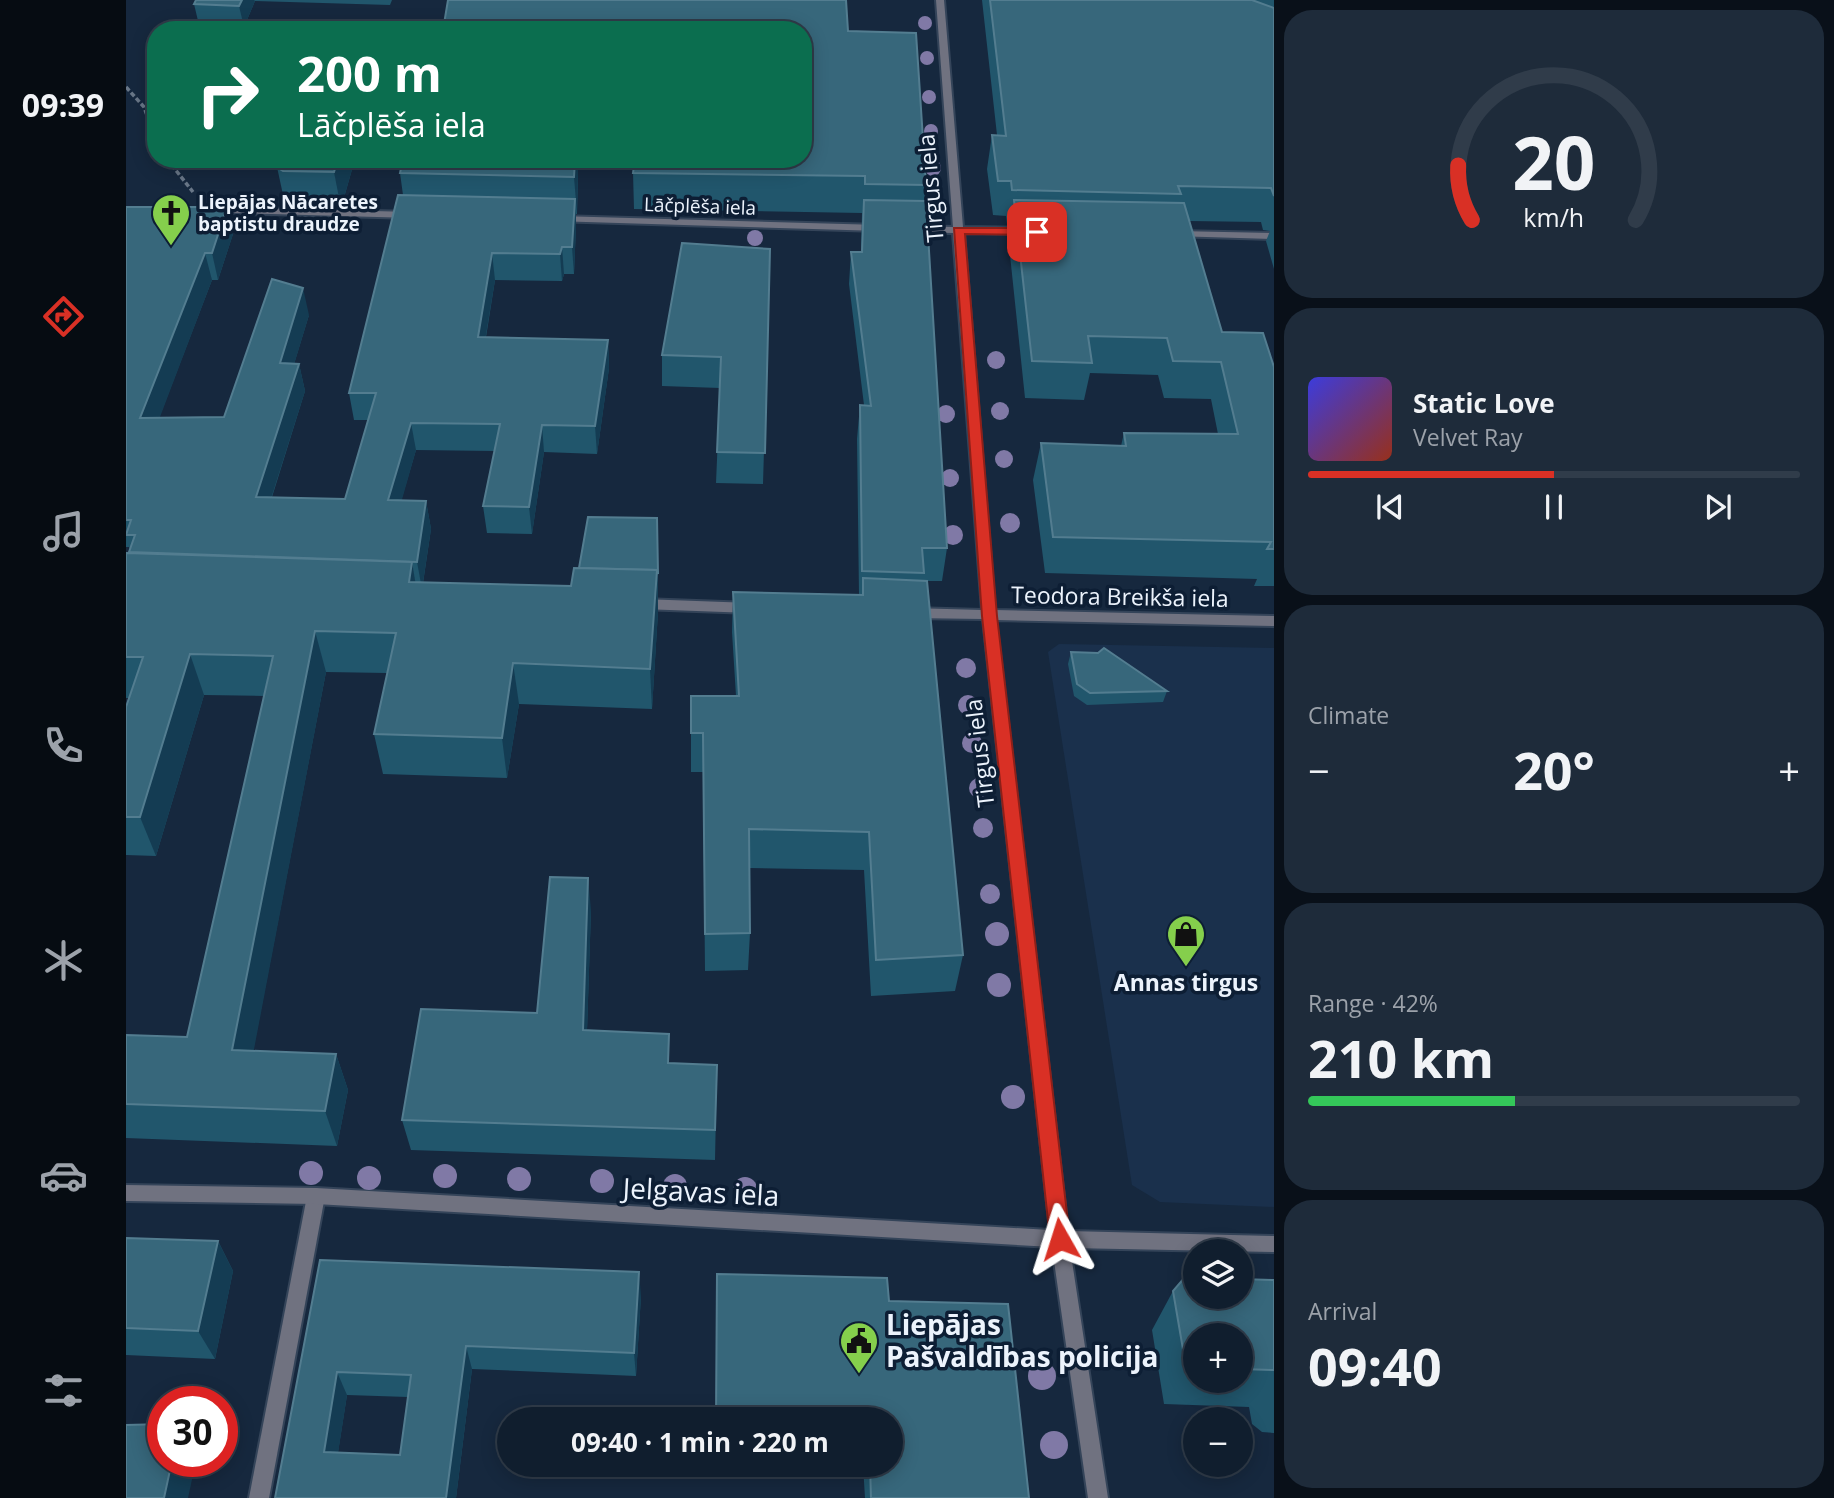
<!DOCTYPE html>
<html lang="en">
<head>
<meta charset="utf-8">
<style>
  body { margin:0; font-family:"Open Sans",sans-serif; background:#1e2b3a; color:#f1f3f6; height:100vh; display:flex; flex-direction:column; font-size:26px; white-space:nowrap }
  * { box-sizing:border-box; margin:0 }
  p { font-size:23px; color:#9ca2aa }
  .icon { flex:none; width:38px; height:38px; fill:none; stroke:currentColor; stroke-width:2; stroke-linecap:round; stroke-linejoin:round }
  .map { position:relative; flex:1; overflow:hidden }
  .sheet { display:flex; flex-direction:column; gap:10px; padding:10px; background:#091019; width:560px }
  .sheet>* { flex:none }
  .top-card { position:absolute; left:21px; top:21px; width:665px; height:147px; border-radius:28px; box-shadow:0 4px 18px #0003,0 0 0 2px #303c4a; background:#0b6e4f; color:#fff; overflow:hidden }
  .controls { position:absolute; left:1057px; top:1239px; display:grid; gap:14px }
  .controls a { display:grid; place-items:center; width:70px; height:70px; border-radius:50%; background:#101e2e; box-shadow:0 4px 18px #0003,0 0 0 2px #303c4a; font-size:35px }
  .speed { position:absolute; left:21px; top:1386px; display:flex; gap:14px; font-size:35px; font-weight:700; text-align:center }
  .speed>* { display:grid; place-content:center; width:91px; height:91px; border-radius:50%; background:#101e2e; box-shadow:0 4px 18px #0003,0 0 0 2px #303c4a; line-height:1 }
  .speed .limit { border:10px solid #d22; background:#fff; color:#111 }
  .pin { position:absolute; display:grid; place-items:center; width:60px; height:60px; color:#fff; margin:-30px; border-radius:14px; box-shadow:0 4px 10px #0006 }
  .me { position:absolute; width:77px; margin:-38px; rotate:354deg; stroke-linejoin:round; filter:drop-shadow(0 0 5px #0008) }
  .turn { display:flex; align-items:center; gap:24px; height:147px; padding:0 35px; font-size:32px }
  .turn .icon { width:91px; height:91px; stroke-width:2.5 }
  .turn b { display:block; font-size:49px; line-height:60px }
  .big { font-size:52px; font-weight:700; line-height:1.1 }
  .sheet .card { flex:1; display:flex; flex-direction:column; justify-content:center; gap:10px; min-width:0; padding:0 24px; border-radius:28px; background:#1e2b3a }
  .sheet .dial { align-items:center; gap:0 }
  .dial svg { height:182px; overflow:visible; fill:none; stroke:#303c4a; stroke-width:7; stroke-linecap:round; text-anchor:middle }
  .dial text { fill:#f1f3f6; stroke:none }
  .song { display:flex; align-items:center; gap:21px }
  .cover { width:84px; height:84px; border-radius:10px; background:linear-gradient(135deg,hsl(240 70% 55%),hsl(10 70% 35%)) }
  .played { height:7px; border-radius:4px; background:linear-gradient(90deg,#d93025 50%,#303c4a 50%) }
  .keys { display:flex; justify-content:space-around; direction:ltr }
  .heat { display:flex; justify-content:space-between; align-items:center; font-size:38px; direction:ltr }
  .charge { height:10px; border-radius:5px; background:linear-gradient(90deg,#34c759 42%,#303c4a 0) }
  .trip { position:absolute; left:371px; top:1407px; width:406px; height:70px; border-radius:35px; background:#101e2e; box-shadow:0 4px 18px #0003,0 0 0 2px #303c4a; font-weight:700; line-height:70px; text-align:center }
  main { display:flex; flex:1; min-height:0 }
  .tabs { display:flex; flex-direction:column; width:126px; justify-content:space-around; align-items:center; background:#060c12; color:#9ca2aa }
  .tabs .icon { width:49px; height:49px }
  .tabs .on { color:#d93025 }
  .tabs b { font-size:32px; color:#f1f3f6 }
  .map>svg:first-child { display:block }
</style>
</head>
<body>
<main>
<nav class="tabs">
<b>09:39</b>
<svg class="icon on" aria-label="directions" viewBox="0 0 24 24"><path d="M12 3l9 9-9 9-9-9zM9 14v-3h6M13 9l2 2-2 2"/></svg>
<svg class="icon" aria-label="music" viewBox="0 0 24 24"><path d="M9 18V5l10-2v13"/><circle cx="6" cy="18" r="3"/><circle cx="16" cy="16" r="3"/></svg>
<svg class="icon" aria-label="phone" viewBox="0 0 24 24"><path d="M5 4h4l2 5-3 2q2 4 5 5l2-3 5 2v4C11 20 4 13 5 4z"/></svg>
<svg class="icon" aria-label="climate" viewBox="0 0 24 24"><path d="M12 3v18M4 7l16 10M4 17L20 7"/></svg>
<svg class="icon" aria-label="car" viewBox="0 0 24 24"><path d="M5 17H2v-5l4-1 3-4h7l3 4 3 1v5h-3M9 17h6M6 11h13"/><circle cx="7" cy="17" r="2"/><circle cx="17" cy="17" r="2"/></svg>
<svg class="icon" aria-label="filters" viewBox="0 0 24 24"><path d="M4 7h16M4 17h16"/><circle cx="9" cy="7" r="2"/><circle cx="15" cy="17" r="2"/></svg>
</nav>
<div class="map">
<svg width="1148" height="1498" viewBox="0 0 1148 1498">
  <rect width="100%" height="100%" fill="#16283e"/>
  <path fill="#1a304c" d="M 933,644 L 1148,648 L 1148,1207 L 1034,1202 L 1006,1185 L 922,652 Z"/>
  <g fill="none" stroke-linecap="round" stroke-linejoin="round">
    <defs>
      <path id="lane" d="M 190,1188 L 196,1190 L 199,1196 L 143,1498 L 123,1498 L 181,1196 L 184,1190 Z"/>
      <g id="street">
        <path d="M 810,0 L 818,0 L 837,227 L 901,228 L 906,231 L 901,234 L 838,233 L 869,610 L 1148,616 L 1148,626 L 870,620 L 942,1231 L 1148,1236 L 1148,1252 L 944,1248 L 982,1498 L 962,1498 L 926,1247 L 190,1204 L 0,1201 L 0,1185 L 190,1188 L 924,1230 L 857,619 L 785,618 L 778,613 L 785,608 L 856,610 L 827,233 L 785,232 L 780,229 L 785,226 L 827,227 Z"/>
        <path d="M 85,207 L 286,212 L 291,215 L 286,218 L 81,212 L 80,210 Z"/>
        <path d="M 432,216 L 754,225 L 759,228 L 754,231 L 428,221 L 428,217 Z"/>
        <path d="M 1051,231 L 1148,233 L 1148,239 L 1047,236 L 1047,232 Z"/>
        <path d="M 516,599 L 625,603 L 632,608 L 625,613 L 516,609 L 510,604 Z"/>
      </g>
    </defs>
    <use href="#lane" stroke="#344459" stroke-width="4"/>
    <use href="#street" stroke="#344459" stroke-width="4"/>
    <g stroke="#697788" stroke-width="3.5" stroke-dasharray="5 2.5" stroke-linecap="butt">
      <path d="M 0,87 L 18,107 L 30,140"/>
      <path d="M 41,159 L 67,192"/>
    </g>
    <use href="#lane" fill="#707280" fill-rule="evenodd"/>
    <use href="#street" fill="#707280" fill-rule="evenodd"/>
  </g>
  <g fill="#8079a6">
    <circle cx="799" cy="23" r="7"/>
    <circle cx="801" cy="58" r="7"/>
    <circle cx="803" cy="97" r="7"/>
    <circle cx="805" cy="131" r="7"/>
    <circle cx="807" cy="168" r="8"/>
    <circle cx="629" cy="238" r="8"/>
    <circle cx="870" cy="360" r="9"/>
    <circle cx="874" cy="411" r="9"/>
    <circle cx="820" cy="414" r="9"/>
    <circle cx="878" cy="459" r="9"/>
    <circle cx="824" cy="478" r="9"/>
    <circle cx="884" cy="523" r="10"/>
    <circle cx="827" cy="535" r="10"/>
    <circle cx="840" cy="668" r="10"/>
    <circle cx="842" cy="705" r="10"/>
    <circle cx="846" cy="743" r="10"/>
    <circle cx="853" cy="788" r="10"/>
    <circle cx="857" cy="828" r="10"/>
    <circle cx="864" cy="894" r="10"/>
    <circle cx="871" cy="934" r="12"/>
    <circle cx="873" cy="985" r="12"/>
    <circle cx="887" cy="1097" r="12"/>
    <circle cx="185" cy="1173" r="12"/>
    <circle cx="319" cy="1176" r="12"/>
    <circle cx="243" cy="1178" r="12"/>
    <circle cx="393" cy="1179" r="12"/>
    <circle cx="476" cy="1181" r="12"/>
    <circle cx="549" cy="1186" r="12"/>
    <circle cx="619" cy="1189" r="12"/>
    <circle cx="916" cy="1376" r="14"/>
    <circle cx="928" cy="1445" r="14"/>
  </g>
  <g fill="#21566c" fill-rule="evenodd">
    <path d="M 70,0 L 266,0 L 264,5 L 129,1 L 118,27 L 73,25 L 68,4 Z"/>
    <path d="M 856,0 L 1148,0 L 1148,269 L 1140,241 L 1144,231 L 1137,230 L 1135,222 L 1063,221 L 1096,332 L 1148,367 L 1148,586 L 1128,586 L 1131,579 L 919,573 L 907,480 L 915,443 L 995,446 L 998,433 L 1092,434 L 1085,399 L 1038,398 L 1032,375 L 964,373 L 958,400 L 899,398 L 882,236 L 884,224 L 881,224 L 880,216 L 867,215 L 861,169 L 866,135 L 871,135 Z"/>
    <path d="M 722,31 L 800,185 L 798,201 L 821,548 L 816,581 L 801,581 L 837,955 L 829,991 L 745,996 L 738,870 L 623,868 L 624,933 L 622,970 L 579,971 L 577,772 L 565,772 L 565,696 L 610,696 L 606,632 L 607,592 L 733,595 L 731,439 L 734,405 L 738,405 L 723,284 L 725,252 L 735,252 L 736,213 L 508,209 L 507,173 Z"/>
    <path d="M 229,159 L 215,208 L 165,207 L 159,204 L 151,167 Z"/>
    <path d="M 277,159 L 452,159 L 452,174 L 451,214 L 450,214 L 450,226 L 448,274 L 438,274 L 436,281 L 369,280 L 360,337 L 482,340 L 483,368 L 471,454 L 418,452 L 406,534 L 361,533 L 357,506 L 369,451 L 290,450 L 275,501 L 300,501 L 305,529 L 297,583 L 445,586 L 453,568 L 531,518 L 532,612 L 526,709 L 393,704 L 381,778 L 257,774 L 248,734 L 261,673 L 200,672 L 127,1051 L 210,1054 L 222,1090 L 211,1146 L 0,1138 L 0,1035 L 61,1037 L 138,696 L 78,695 L 30,856 L 0,855 L 0,707 L 3,698 L 0,698 L 0,553 L 3,553 L 4,549 L 3,547 L 0,547 L 0,207 L 107,234 L 92,280 L 86,280 L 33,418 L 98,417 L 183,315 L 168,364 L 173,364 L 179,391 L 146,497 L 219,499 L 242,420 L 228,420 L 223,393 L 277,195 L 274,173 Z"/>
    <path d="M 644,249 L 637,484 L 590,483 L 594,388 L 536,386 L 536,355 Z"/>
    <path d="M 945,652 L 1041,691 L 1037,702 L 961,705 L 948,696 L 942,664 Z"/>
    <path d="M 465,910 L 461,1031 L 544,1063 L 591,1065 L 589,1160 L 285,1150 L 276,1120 L 411,1013 Z"/>
    <path d="M 0,1238 L 92,1241 L 107,1271 L 89,1359 L 0,1355 Z"/>
    <path d="M 194,1260 L 515,1296 L 510,1376 L 346,1369 L 330,1498 L 149,1498 ZM 221,1395 L 282,1397 L 274,1455 L 212,1452 Z"/>
    <path d="M 1148,1280 L 1148,1433 L 1136,1432 L 1126,1424 L 1123,1407 L 1038,1404 L 1026,1330 L 1047,1291 ZM 1069,1335 L 1115,1335 L 1115,1381 L 1069,1381 Z"/>
    <path d="M 763,1301 L 903,1498 L 739,1498 L 737,1465 L 765,1465 Z"/>
  </g>
  <g fill="#143c53">
    <path d="M 116,0 L 128,0 L 129,1 L 118,27 L 113,6 Z"/>
    <path d="M 212,159 L 229,159 L 215,208 L 208,172 Z"/>
    <path d="M 449,159 L 452,159 L 452,174 L 451,214 L 448,177 Z"/>
    <path d="M 449,199 L 450,226 L 448,274 L 446,247 Z"/>
    <path d="M 101,207 L 107,234 L 92,280 L 86,253 Z"/>
    <path d="M 436,247 L 438,274 L 436,281 L 434,254 Z"/>
    <path d="M 79,253 L 86,280 L 23,446 L 14,418 Z"/>
    <path d="M 366,253 L 369,280 L 355,365 L 352,337 Z"/>
    <path d="M 177,288 L 183,315 L 160,391 L 154,363 Z"/>
    <path d="M 482,340 L 483,368 L 471,454 L 469,426 Z"/>
    <path d="M 173,364 L 179,391 L 137,524 L 130,497 Z"/>
    <path d="M 285,423 L 290,450 L 268,528 L 262,500 Z"/>
    <path d="M 416,425 L 418,452 L 406,534 L 403,507 Z"/>
    <path d="M 300,501 L 305,529 L 296,589 L 291,562 Z"/>
    <path d="M 286,562 L 293,604 L 283,582 Z"/>
    <path d="M 531,570 L 532,612 L 526,709 L 524,669 Z"/>
    <path d="M 189,631 L 200,672 L 121,1086 L 106,1050 Z"/>
    <path d="M 64,654 L 78,695 L 30,856 L 14,817 Z"/>
    <path d="M 387,663 L 393,704 L 381,778 L 376,738 Z"/>
    <path d="M 462,878 L 465,910 L 460,1061 L 457,1030 Z"/>
    <path d="M 210,1054 L 222,1090 L 211,1146 L 199,1111 Z"/>
    <path d="M 92,1241 L 107,1271 L 89,1359 L 72,1331 Z"/>
    <path d="M 513,1272 L 515,1296 L 510,1376 L 508,1353 Z"/>
    <path d="M 340,1346 L 346,1369 L 330,1498 L 320,1498 Z"/>
    <path d="M 211,1372 L 221,1395 L 209,1473 L 198,1452 Z"/>
    <path d="M 46,1461 L 70,1461 L 62,1498 L 38,1498 Z"/>
  </g>
  <g fill="#37677b" stroke="#537d90" stroke-width="2" fill-rule="evenodd">
    <path d="M 70,0 L 116,0 L 113,6 L 68,4 Z"/>
    <path d="M 322,0 L 720,0 L 722,31 L 790,33 L 800,185 L 739,184 L 739,176 L 507,173 L 509,159 L 677,159 L 677,30 L 317,30 Z"/>
    <path d="M 864,0 L 1126,0 L 1148,8 L 1148,196 L 1145,188 L 1052,186 L 1055,194 L 886,190 L 885,181 L 872,181 L 866,135 L 880,136 Z"/>
    <path d="M 154,159 L 212,159 L 208,172 L 157,171 L 151,167 Z"/>
    <path d="M 277,159 L 449,159 L 448,177 L 274,173 Z"/>
    <path d="M 272,195 L 449,199 L 446,247 L 436,247 L 434,254 L 366,253 L 352,337 L 482,340 L 469,426 L 416,425 L 403,507 L 357,506 L 374,424 L 285,423 L 262,500 L 300,501 L 291,562 L 3,552 L 9,535 L 0,535 L 5,520 L 0,520 L 0,207 L 101,207 L 86,253 L 79,253 L 14,418 L 98,417 L 146,279 L 177,288 L 154,363 L 173,364 L 130,497 L 219,499 L 250,393 L 223,393 Z"/>
    <path d="M 738,200 L 800,201 L 821,548 L 796,548 L 798,573 L 736,571 L 734,405 L 745,406 L 725,252 L 736,252 Z"/>
    <path d="M 888,200 L 1058,203 L 1096,332 L 1137,333 L 1148,367 L 1148,549 L 1141,549 L 1145,542 L 927,537 L 915,443 L 1000,446 L 998,433 L 1112,434 L 1095,362 L 1047,361 L 1041,338 L 962,336 L 966,363 L 906,361 Z"/>
    <path d="M 556,243 L 644,249 L 639,453 L 591,452 L 595,357 L 536,355 Z"/>
    <path d="M 462,517 L 531,518 L 532,574 L 531,570 L 453,568 Z"/>
    <path d="M 0,553 L 286,562 L 283,582 L 445,586 L 448,568 L 531,570 L 524,669 L 387,663 L 376,738 L 248,734 L 270,633 L 189,631 L 106,1050 L 210,1054 L 199,1111 L 0,1104 L 0,1035 L 61,1037 L 147,656 L 64,654 L 14,817 L 0,817 L 0,707 L 17,657 L 0,657 Z"/>
    <path d="M 737,578 L 801,581 L 837,955 L 750,960 L 743,832 L 623,829 L 624,933 L 579,934 L 577,733 L 565,733 L 565,696 L 613,696 L 607,592 L 737,595 Z"/>
    <path d="M 978,648 L 1041,691 L 964,693 L 951,684 L 945,652 L 972,653 Z"/>
    <path d="M 424,877 L 462,878 L 457,1030 L 543,1034 L 542,1063 L 591,1065 L 589,1130 L 276,1120 L 295,1009 L 411,1013 Z"/>
    <path d="M 0,1238 L 92,1241 L 72,1331 L 0,1328 Z"/>
    <path d="M 194,1260 L 513,1272 L 508,1353 L 340,1346 L 320,1498 L 149,1498 ZM 211,1372 L 285,1375 L 274,1455 L 198,1452 Z"/>
    <path d="M 591,1274 L 761,1278 L 763,1301 L 882,1304 L 903,1498 L 745,1498 L 744,1465 L 765,1465 L 765,1419 L 590,1419 Z"/>
    <path d="M 1059,1277 L 1069,1277 L 1069,1297 L 1115,1297 L 1115,1279 L 1148,1280 L 1148,1370 L 1115,1369 L 1115,1335 L 1069,1335 L 1069,1367 L 1060,1367 L 1047,1291 Z"/>
    <path d="M 37,1424 L 37,1461 L 46,1461 L 38,1498 L 0,1498 L 0,1425 Z"/>
  </g>
  <path fill="#d93025" stroke="#8d1f18" stroke-width="2" d="M 828,228 L 911,228 L 917,232 L 911,235 L 839,234 L 871,616 L 944,1239 L 941,1245 L 934,1248 L 927,1245 L 924,1239 L 856,616 Z"/>
  <defs>
    <symbol id="church-pin" viewBox="-11 -11 22 30"><path d="M0 17L-7.5 6A9.5 9.5 0 1 1 7.5 6Z" fill="#85cf4c" stroke="#0d1e34"/><path d="M-1.2-6h2.4v3.5h3.3v2.4h-3.3V6h-2.4V-.1h-3.3v-2.4h3.3Z" fill="#111"/></symbol>
    <symbol id="shop-pin" viewBox="-11 -11 22 30"><path d="M0 17L-7.5 6A9.5 9.5 0 1 1 7.5 6Z" fill="#85cf4c" stroke="#0d1e34"/><path d="M-5-2.5h2.3a2.7 3.5 0 0 1 5.4 0H5L5.5 6h-11ZM-1.5-2.5h3a1.5 2.3 0 0 0-3 0Z" fill="#111"/></symbol>
    <symbol id="civic-pin" viewBox="-11 -11 22 30"><path d="M0 17L-7.5 6A9.5 9.5 0 1 1 7.5 6Z" fill="#85cf4c" stroke="#0d1e34"/><path d="M-.6-6.5H3V-4.5H.6V-3L4-1V1h2V6H-6V1h2V-1L-.6-3ZM-1.2 2.5V6h2.4V2.5Z" fill="#111"/></symbol>
  </defs>
  <g fill-rule="evenodd">
    <use href="#church-pin" x="23" y="191" width="44" height="60"/>
    <use href="#shop-pin" x="1038" y="912" width="44" height="60"/>
    <use href="#civic-pin" x="711" y="1319" width="44" height="60"/>
  </g>
  <g text-anchor="middle" stroke-width="7" stroke-linejoin="round" paint-order="stroke">
    <g font-size="19" font-weight="bold" fill="#ecf3fc" stroke="#0d1e34" text-anchor="start">
      <text x="72" y="209">Liepājas Nācaretes<tspan x="72" dy="22">baptistu draudze</tspan></text>
    </g>
    <g font-size="19" fill="#ecf3fc" stroke="#0d1e34">
      <text transform="translate(574 206) rotate(2)" y="7">Lāčplēša iela</text>
    </g>
    <g font-size="23" fill="#ecf3fc" stroke="#0d1e34">
      <text transform="translate(805 188) rotate(-95)" y="8">Tirgus iela</text>
      <text transform="translate(994 597) rotate(1)" y="8">Teodora Breikša iela</text>
      <text transform="translate(854 753) rotate(-97)" y="8">Tirgus iela</text>
    </g>
    <g font-size="23" font-weight="bold" fill="#ecf3fc" stroke="#0d1e34">
      <text x="1060" y="991">Annas tirgus</text>
    </g>
    <g font-size="28" fill="#ecf3fc" stroke="#0d1e34">
      <text transform="translate(575 1192) rotate(3)" y="10">Jelgavas iela</text>
    </g>
    <g font-size="28" font-weight="bold" fill="#ecf3fc" stroke="#0d1e34" text-anchor="start">
      <text x="760" y="1335">Liepājas<tspan x="760" dy="32">Pašvaldības policija</tspan></text>
    </g>
  </g>
</svg>
<div class="controls">
<a><svg class="icon" aria-label="layers" viewBox="0 0 24 24"><path d="M12 4l9 5-9 5-9-5zM3 14l9 5 9-5"/></svg></a>
<a>+</a>
<a>−</a>
</div>
<div class="speed"><div class="limit">30</div></div>
<div class="pin" style="left:911px;top:232px;background:#d93025"><svg class="icon" aria-label="arrive" viewBox="0 0 24 24"><path d="M6 21V4h12l-3 4 3 4H6"/></svg></div>
<svg class="me" style="left:934px;top:1239px" viewBox="-20 -20 40 40"><path d="M0-17L14 15 0 8-14 15z" fill="#d93025" stroke="#fff" stroke-width="4"/></svg>
<div class="trip">09:40 · 1 min · 220 m</div>
<div class="top-card">
<div class="turn"><svg class="icon" aria-label="right" viewBox="0 0 24 24"><path d="M7 20v-9h11M14 6l5 5-5 5"/></svg><div><b>200 m</b>Lāčplēša iela</div></div>
</div>
</div>
<section class="sheet">
<div class="card dial"><svg viewBox="0 0 100 80">
<path d="M14 69A42 42 0 1 1 86 69"/>
<path d="M14 69A42 42 0 0 1 8 45" stroke="#d93025"/>
<text x="50" y="56" font-size="32" font-weight="700">20</text>
<text x="50" y="72" font-size="11">km/h</text>
</svg></div>
<div class="card">
<div class="song"><i class="cover"></i><div><b>Static Love</b><p>Velvet Ray</p></div></div>
<div class="played"></div>
<div class="keys"><svg class="icon" aria-label="previous" viewBox="0 0 24 24"><path d="M18 5L8 12l10 7zM5 5v14"/></svg><svg class="icon" aria-label="pause" viewBox="0 0 24 24"><path d="M8 5v14M16 5v14"/></svg><svg class="icon" aria-label="next" viewBox="0 0 24 24"><path d="M6 5l10 7-10 7zM19 5v14"/></svg></div>
</div>
<div class="card"><p>Climate</p>
<div class="heat"><a>−</a><b class="big">20°</b><a>+</a></div>
</div>
<div class="card"><p>Range · 42%</p><b class="big">210 km</b><div class="charge"></div></div>
<div class="card"><p>Arrival</p><b class="big">09:40</b></div>
</section>
</main>
</body>
</html>
